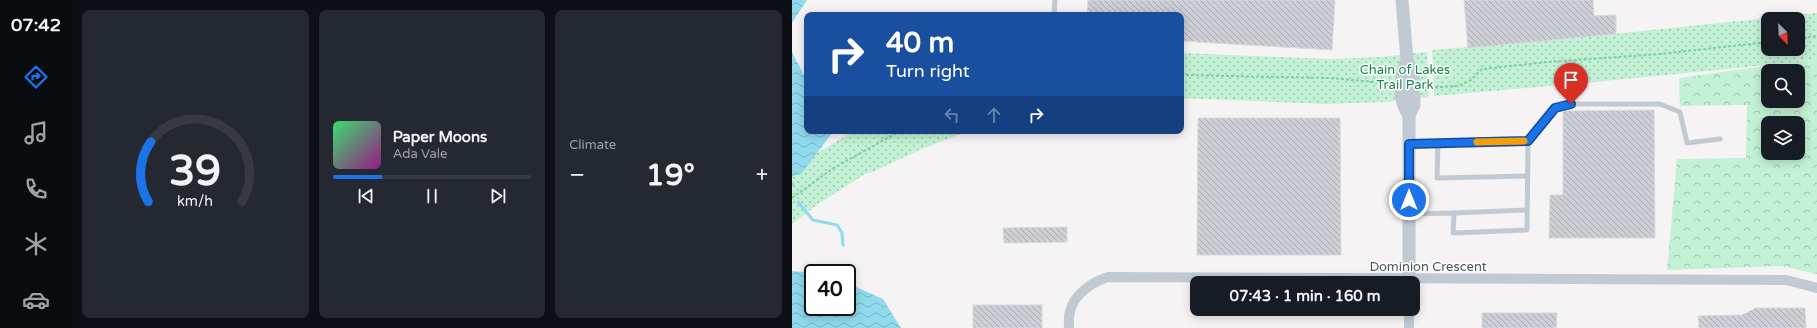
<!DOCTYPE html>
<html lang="en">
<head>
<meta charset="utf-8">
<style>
  body { margin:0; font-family:"Varela Round",sans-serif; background:#242831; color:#f1f3f6; height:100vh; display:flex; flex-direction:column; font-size:15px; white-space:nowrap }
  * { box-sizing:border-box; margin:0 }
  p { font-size:13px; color:#9ea1a6 }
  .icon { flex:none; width:22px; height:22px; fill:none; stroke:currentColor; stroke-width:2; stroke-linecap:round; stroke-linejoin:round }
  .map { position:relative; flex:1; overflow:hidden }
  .panel { display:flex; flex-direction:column; gap:10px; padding:10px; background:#0d0f14; width:720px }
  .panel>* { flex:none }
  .top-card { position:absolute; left:12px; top:12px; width:380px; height:122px; border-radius:8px; box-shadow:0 2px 10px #0003; background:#1a4fa0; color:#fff; overflow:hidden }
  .needle { width:26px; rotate:156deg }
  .fabs { position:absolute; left:969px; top:12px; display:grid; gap:8px }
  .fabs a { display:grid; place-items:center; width:44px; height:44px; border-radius:8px; background:#171b24; box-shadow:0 2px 10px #0003; font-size:20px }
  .speed { position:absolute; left:12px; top:264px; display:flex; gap:8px; font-size:20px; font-weight:700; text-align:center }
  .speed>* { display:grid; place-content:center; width:52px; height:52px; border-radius:50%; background:#171b24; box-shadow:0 2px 10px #0003; line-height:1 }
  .speed .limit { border:2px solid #111; border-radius:6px; background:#fff; color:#111 }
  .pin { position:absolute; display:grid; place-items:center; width:34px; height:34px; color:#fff; margin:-41px -17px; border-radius:50% 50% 50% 0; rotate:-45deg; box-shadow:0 0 4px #0007 }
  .pin .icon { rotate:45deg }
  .me { position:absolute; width:44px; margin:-22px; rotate:0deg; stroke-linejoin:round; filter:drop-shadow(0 0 3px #0008) }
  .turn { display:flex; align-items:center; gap:14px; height:84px; padding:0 16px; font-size:18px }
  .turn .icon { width:52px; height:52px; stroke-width:2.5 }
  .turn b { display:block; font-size:28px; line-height:34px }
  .lanes { display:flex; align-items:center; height:38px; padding:0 16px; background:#0003; justify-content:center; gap:20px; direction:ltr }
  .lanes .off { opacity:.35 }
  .big { font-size:30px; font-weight:700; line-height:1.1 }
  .panel .tile { flex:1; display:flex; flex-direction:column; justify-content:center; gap:6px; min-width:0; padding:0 14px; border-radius:8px; background:#242831 }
  .panel .dial { align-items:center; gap:0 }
  .dial svg { height:104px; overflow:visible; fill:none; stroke:#363941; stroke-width:7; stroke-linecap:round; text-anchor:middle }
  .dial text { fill:#f1f3f6; stroke:none }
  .song { display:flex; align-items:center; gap:12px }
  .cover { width:48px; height:48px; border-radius:6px; background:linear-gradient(135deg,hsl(140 70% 55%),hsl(310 70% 35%)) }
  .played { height:4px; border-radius:2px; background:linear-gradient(90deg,#1a73e8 25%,#363941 25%) }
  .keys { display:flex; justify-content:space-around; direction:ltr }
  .heat { display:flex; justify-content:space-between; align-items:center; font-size:22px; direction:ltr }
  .panel .tiles { flex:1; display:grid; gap:10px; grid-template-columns:repeat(3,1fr) }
  .trip { position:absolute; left:398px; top:276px; width:230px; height:40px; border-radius:8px; background:#171b24; box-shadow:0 2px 10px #0003; font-weight:700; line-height:40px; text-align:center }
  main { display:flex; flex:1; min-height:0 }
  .menu { display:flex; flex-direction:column; width:72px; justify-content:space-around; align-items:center; background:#090b0e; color:#9ea1a6 }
  .menu .icon { width:28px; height:28px }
  .menu .on { color:#1a73e8 }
  .menu b { font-size:18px; color:#f1f3f6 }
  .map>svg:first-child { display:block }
</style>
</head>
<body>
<main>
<nav class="menu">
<b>07:42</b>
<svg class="icon on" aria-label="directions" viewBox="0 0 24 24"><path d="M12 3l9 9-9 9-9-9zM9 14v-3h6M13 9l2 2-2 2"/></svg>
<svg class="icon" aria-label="music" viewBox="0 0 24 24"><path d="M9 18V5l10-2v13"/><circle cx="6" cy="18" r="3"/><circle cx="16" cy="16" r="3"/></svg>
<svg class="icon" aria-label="phone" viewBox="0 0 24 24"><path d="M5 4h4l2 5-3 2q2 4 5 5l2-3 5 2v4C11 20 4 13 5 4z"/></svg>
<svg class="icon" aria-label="climate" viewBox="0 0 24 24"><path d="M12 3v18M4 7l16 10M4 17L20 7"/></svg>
<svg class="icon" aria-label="car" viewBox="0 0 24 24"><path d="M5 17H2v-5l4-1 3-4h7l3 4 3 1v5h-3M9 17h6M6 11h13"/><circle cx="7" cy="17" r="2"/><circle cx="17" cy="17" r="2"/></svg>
</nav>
<section class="panel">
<div class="tiles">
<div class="tile dial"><svg viewBox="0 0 100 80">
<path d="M14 69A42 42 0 1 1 86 69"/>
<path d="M14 69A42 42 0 0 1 16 23" stroke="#1a73e8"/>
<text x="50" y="56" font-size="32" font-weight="700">39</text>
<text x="50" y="72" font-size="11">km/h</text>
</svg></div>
<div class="tile">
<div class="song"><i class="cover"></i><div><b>Paper Moons</b><p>Ada Vale</p></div></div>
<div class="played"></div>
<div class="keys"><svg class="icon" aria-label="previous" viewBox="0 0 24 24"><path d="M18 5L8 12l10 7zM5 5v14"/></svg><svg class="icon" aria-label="pause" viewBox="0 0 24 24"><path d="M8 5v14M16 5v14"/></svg><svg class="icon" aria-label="next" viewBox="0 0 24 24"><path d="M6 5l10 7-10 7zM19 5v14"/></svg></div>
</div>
<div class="tile"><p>Climate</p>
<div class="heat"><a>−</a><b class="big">19°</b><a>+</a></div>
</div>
</div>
</section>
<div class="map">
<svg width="1025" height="328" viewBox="0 0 1025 328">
  <defs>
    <pattern id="forest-crowns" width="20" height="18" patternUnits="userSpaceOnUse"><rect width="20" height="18" fill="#c3f1d5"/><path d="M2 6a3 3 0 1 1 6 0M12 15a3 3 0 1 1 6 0" fill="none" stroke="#a0c6b0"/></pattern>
    <pattern id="park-dots" width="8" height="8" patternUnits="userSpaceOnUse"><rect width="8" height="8" fill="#c3f1d5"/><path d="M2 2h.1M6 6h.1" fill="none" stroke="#a0c6b0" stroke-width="1.8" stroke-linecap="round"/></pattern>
    <pattern id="water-waves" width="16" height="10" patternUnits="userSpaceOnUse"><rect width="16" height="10" fill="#90daee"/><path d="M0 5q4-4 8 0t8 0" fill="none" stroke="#78b4c4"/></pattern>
    <pattern id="building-back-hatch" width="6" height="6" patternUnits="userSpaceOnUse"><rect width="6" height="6" fill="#cdcfd5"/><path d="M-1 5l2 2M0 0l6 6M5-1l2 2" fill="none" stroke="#a8abb0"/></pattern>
  </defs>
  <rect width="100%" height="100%" fill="#f5f3f3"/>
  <path fill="url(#forest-crowns)" fill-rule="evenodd" d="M 1025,59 L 1025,274 L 990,266 L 875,270 L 885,159 L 954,158 L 955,105 L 888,106 L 887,78 ZM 976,71 L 1006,71 L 1006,101 L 976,101 ZM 976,123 L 1006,123 L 1006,153 L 976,153 Z"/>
  <g fill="url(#park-dots)" fill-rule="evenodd">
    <path d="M 1025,13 L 1025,60 L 802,82 L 642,96 L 640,50 L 783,38 ZM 976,19 L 1006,19 L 1006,49 L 976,49 Z"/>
    <path d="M 635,52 L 637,97 L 592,102 L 533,104 L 389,98 L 389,53 L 538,59 L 588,57 Z"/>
    <path d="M 62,131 L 176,131 L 130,149 L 78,173 L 73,174 L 25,205 L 0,224 L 0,168 Z"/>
  </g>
  <g fill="url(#water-waves)">
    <path d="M 0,0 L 15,0 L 0,23 Z"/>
    <path d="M 0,52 L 15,81 L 15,131 L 41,132 L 9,174 L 0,176 Z"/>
    <path d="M 0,271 L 24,273 L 21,273 L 21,307 L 55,307 L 55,283 L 91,299 L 109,328 L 0,328 Z"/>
  </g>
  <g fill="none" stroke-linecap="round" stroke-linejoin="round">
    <g stroke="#90daee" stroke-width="3">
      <path d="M 0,184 L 1,185"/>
      <path d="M 6,202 L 21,220 L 45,225 L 50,233 L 51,245"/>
    </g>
  </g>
  <g fill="url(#building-back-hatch)" stroke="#d7d9de">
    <path d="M 296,0 L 543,0 L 540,50 L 389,41 L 389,15 L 295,15 Z"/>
    <path d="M 672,0 L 801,0 L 802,16 L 824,15 L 824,34 L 676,48 Z"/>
    <path d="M 862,110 L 863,238 L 757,238 L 758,195 L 771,195 L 771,111 Z"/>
    <path d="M 406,118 L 548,118 L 549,255 L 405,255 Z"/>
    <path d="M 275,227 L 275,242 L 212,243 L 211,228 Z"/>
    <rect x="181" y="305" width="69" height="23"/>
    <path d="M 964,308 L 1013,308 L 1014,328 L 907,328 L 906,316 L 950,315 Z"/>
    <path d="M 690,313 L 765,313 L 764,328 L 690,328 Z"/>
  </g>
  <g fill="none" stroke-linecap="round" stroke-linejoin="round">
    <g stroke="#7ad0a6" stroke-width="2" stroke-dasharray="3 2" stroke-linecap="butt">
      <path d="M 1006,38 L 1025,36"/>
      <path d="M 389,75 L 537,78 L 583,82 L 599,86"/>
      <path d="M 633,88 L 666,86 L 679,80 L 690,69 L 755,62 L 868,54 L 976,42"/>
      <path d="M 0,198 L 40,169 L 108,131"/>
    </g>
    <g stroke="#c1cad2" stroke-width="5">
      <path d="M 262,15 L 263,0"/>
      <path d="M 736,141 L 763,108 L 779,104 L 868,104 L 888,112 L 895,143 L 928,139"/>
      <path d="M 646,143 L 645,178 L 736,176"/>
      <path d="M 662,213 L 735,210"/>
      <path d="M 617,214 L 662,213 L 661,233 L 735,230 L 736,141 L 618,144"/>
    </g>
    <g stroke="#c1cad2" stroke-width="10">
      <path d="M 617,309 L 617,328"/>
      <path d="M 277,328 C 277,323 276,317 278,312 C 281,295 300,282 316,277 L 994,280 L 1025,288"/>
    </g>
    <g stroke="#c1cad2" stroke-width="13">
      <path d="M 610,0 L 615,60 L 621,74 L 622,105 L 617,115 L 617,279"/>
      <path d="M 615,60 C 608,78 605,98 617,115"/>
    </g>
  </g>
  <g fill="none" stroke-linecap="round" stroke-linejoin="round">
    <defs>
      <path id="route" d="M 617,200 L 617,144 L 736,141 L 763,108 L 779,104"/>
    </defs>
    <use href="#route" stroke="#114b97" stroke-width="10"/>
    <use href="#route" stroke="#1a73e8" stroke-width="7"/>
    <path stroke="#f59e0b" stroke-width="7" d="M 685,142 L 732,141"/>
  </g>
  <g text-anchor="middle" stroke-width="3" stroke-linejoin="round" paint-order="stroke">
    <g font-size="13" fill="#17864f" stroke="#fff">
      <text x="613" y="74">Chain of Lakes<tspan x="613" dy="15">Trail Park</tspan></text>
    </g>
    <g font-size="13" fill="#4a5661" stroke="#fff">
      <text x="636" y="271">Dominion Crescent</text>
    </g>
  </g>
</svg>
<div class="fabs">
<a><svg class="needle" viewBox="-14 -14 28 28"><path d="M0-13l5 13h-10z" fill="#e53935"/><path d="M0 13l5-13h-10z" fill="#9ea1a6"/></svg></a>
<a><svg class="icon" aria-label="search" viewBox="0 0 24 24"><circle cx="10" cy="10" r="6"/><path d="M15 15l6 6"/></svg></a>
<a><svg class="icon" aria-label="layers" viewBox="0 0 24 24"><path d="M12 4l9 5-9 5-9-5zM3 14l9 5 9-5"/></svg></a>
</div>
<div class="speed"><div class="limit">40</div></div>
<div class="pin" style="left:779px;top:104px;background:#d93025"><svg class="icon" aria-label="arrive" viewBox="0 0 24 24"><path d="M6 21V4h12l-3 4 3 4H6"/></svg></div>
<svg class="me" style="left:617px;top:200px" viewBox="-20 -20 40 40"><circle r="17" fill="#1a73e8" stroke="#fff" stroke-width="3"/><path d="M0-11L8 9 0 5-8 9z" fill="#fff"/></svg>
<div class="trip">07:43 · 1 min · 160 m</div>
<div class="top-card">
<div class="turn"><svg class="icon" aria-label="right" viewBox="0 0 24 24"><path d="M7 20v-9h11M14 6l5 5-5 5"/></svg><div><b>40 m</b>Turn right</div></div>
<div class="lanes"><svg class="icon off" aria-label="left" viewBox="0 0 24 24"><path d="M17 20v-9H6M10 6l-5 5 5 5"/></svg><svg class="icon off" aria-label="ahead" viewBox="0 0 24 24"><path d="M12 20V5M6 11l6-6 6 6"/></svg><svg class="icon" aria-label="right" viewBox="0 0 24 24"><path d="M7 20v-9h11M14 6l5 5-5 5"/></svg></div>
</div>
</div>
</main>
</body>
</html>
